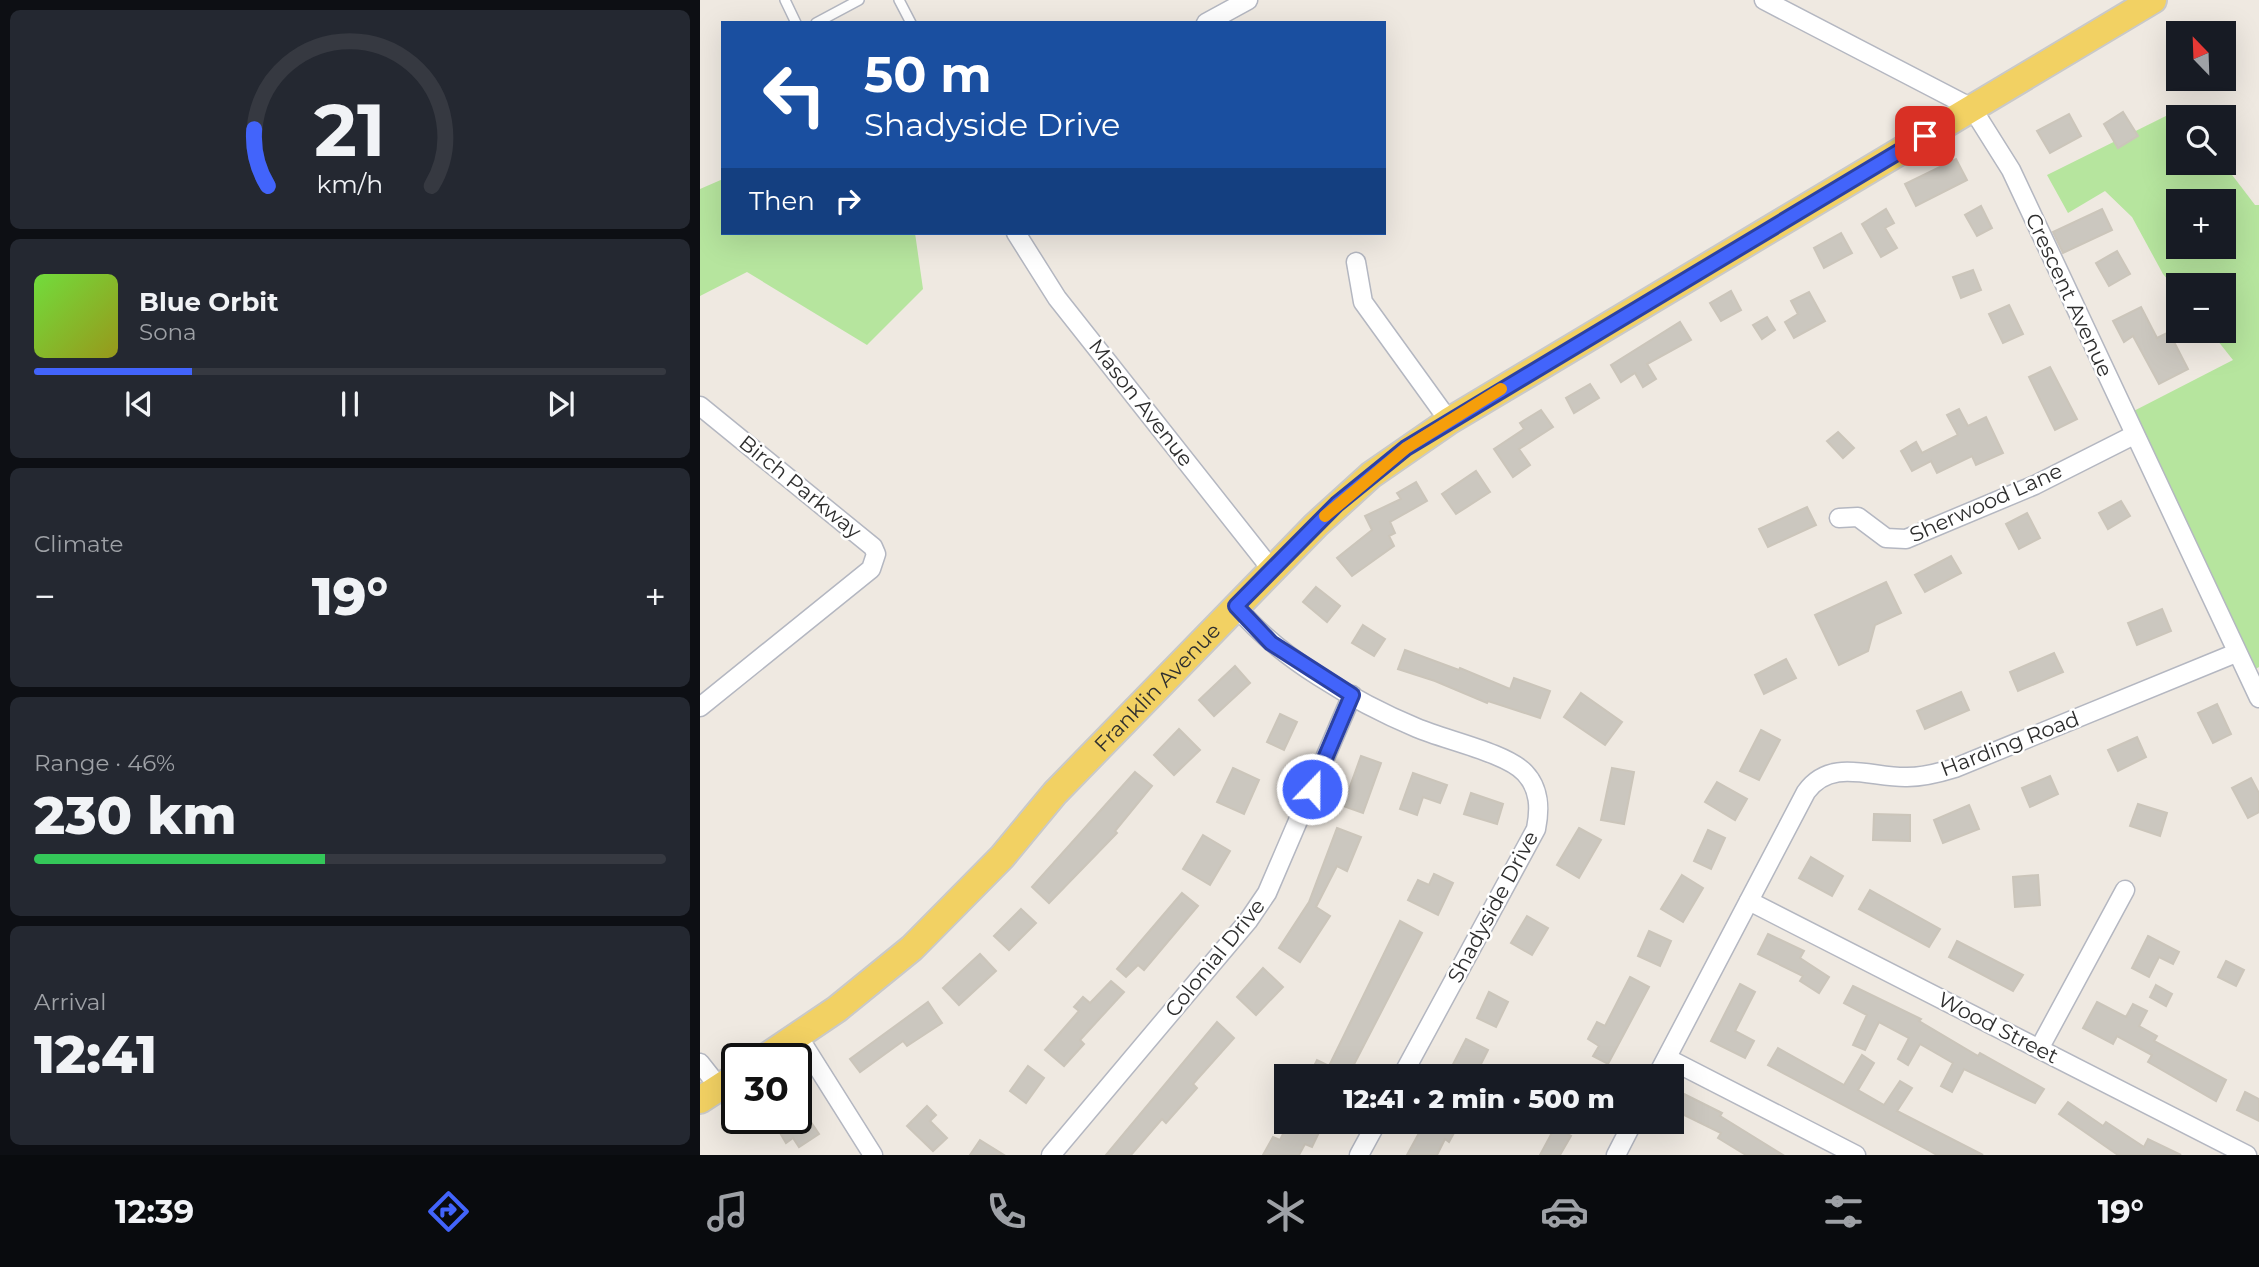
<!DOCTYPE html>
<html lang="en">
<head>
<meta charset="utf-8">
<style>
  body { margin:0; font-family:Montserrat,sans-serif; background:#242831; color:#f1f3f6; height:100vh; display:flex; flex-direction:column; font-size:26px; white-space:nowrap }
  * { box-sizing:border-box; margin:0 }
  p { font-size:23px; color:#9ea1a6 }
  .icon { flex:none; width:38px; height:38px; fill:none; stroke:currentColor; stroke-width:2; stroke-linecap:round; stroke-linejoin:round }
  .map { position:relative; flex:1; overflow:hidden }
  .sheet { display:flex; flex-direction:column; gap:10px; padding:10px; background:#0d0f14; width:700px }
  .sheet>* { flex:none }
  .guide { position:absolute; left:21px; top:21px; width:665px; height:214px; border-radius:0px; box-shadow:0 7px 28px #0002; background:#1a4fa0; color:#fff; overflow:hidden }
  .needle { width:46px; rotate:337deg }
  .controls { position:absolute; left:1466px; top:21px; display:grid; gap:14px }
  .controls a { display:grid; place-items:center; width:70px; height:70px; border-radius:0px; background:#171b24; box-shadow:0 7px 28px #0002; font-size:35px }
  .speed { position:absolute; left:21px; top:1043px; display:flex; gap:14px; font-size:35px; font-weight:700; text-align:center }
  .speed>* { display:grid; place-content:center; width:91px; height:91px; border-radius:50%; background:#171b24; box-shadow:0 7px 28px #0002; line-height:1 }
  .speed .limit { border:4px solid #111; border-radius:10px; background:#fff; color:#111 }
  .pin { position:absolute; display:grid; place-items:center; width:60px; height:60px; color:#fff; margin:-30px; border-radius:14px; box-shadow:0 4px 10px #0006 }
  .me { position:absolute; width:77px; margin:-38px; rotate:22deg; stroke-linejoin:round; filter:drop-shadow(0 0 5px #0008) }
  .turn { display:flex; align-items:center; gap:24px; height:147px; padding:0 28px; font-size:32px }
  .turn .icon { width:91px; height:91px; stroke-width:2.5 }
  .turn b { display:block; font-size:49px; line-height:60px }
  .then { display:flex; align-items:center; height:66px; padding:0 28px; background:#0003; gap:14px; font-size:26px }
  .big { font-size:52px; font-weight:800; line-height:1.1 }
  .sheet .tile { flex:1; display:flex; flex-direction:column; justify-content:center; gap:10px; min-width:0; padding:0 24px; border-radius:10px; background:#242831 }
  .sheet .dial { align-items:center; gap:0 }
  .dial svg { height:182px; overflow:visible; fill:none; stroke:#363941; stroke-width:7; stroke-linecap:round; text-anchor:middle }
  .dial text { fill:#f1f3f6; stroke:none }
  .song { display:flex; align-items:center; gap:21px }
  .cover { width:84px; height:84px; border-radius:10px; background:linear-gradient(135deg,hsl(100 70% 55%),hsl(60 70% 35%)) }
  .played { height:7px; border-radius:4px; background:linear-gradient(90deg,#4264fb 25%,#363941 25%) }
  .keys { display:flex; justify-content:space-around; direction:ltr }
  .heat { display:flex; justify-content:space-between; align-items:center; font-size:38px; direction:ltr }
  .charge { height:10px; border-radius:5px; background:linear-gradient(90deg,#34c759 46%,#363941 0) }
  .trip { position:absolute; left:574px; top:1064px; width:410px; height:70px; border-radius:0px; background:#171b24; box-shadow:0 7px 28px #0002; font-weight:800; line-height:70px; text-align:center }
  .tab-bar { display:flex; height:112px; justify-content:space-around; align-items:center; background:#090b0e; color:#9ea1a6 }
  .tab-bar .icon { width:49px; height:49px }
  .tab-bar .active { color:#4264fb }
  .tab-bar b { font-size:32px; color:#f1f3f6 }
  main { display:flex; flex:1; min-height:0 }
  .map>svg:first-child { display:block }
</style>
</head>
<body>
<main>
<section class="sheet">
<div class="tile dial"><svg viewBox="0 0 100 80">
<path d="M14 69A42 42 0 1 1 86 69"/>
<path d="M14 69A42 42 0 0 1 8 44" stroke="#4264fb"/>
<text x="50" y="56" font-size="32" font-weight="700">21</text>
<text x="50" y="72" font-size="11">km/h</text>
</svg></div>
<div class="tile">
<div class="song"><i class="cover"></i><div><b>Blue Orbit</b><p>Sona</p></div></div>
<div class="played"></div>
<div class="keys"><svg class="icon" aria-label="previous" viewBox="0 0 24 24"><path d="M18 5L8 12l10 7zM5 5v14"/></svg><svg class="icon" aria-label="pause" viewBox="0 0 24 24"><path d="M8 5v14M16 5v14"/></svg><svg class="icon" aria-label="next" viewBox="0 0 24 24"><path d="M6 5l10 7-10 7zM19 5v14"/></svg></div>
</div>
<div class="tile"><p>Climate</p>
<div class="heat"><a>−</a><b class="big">19°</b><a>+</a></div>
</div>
<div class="tile"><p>Range · 46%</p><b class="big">230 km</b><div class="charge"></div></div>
<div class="tile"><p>Arrival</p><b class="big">12:41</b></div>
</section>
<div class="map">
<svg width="1559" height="1155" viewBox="0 0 1559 1155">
  <rect width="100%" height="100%" fill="#efe9e1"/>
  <g fill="#b6e59e" fill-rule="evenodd">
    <path d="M 1482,108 L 1489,117 L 1479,117 L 1479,163 L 1523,163 L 1555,205 L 1559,205 L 1559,667 L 1543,676 L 1424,416 L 1533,360 L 1510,331 L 1524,331 L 1524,285 L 1479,285 L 1479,293 L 1463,274 L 1432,217 L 1405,191 L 1368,213 L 1347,175 ZM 1479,201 L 1524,201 L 1524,247 L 1479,247 Z"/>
    <path d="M 23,179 L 23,233 L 215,233 L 223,289 L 167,345 L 47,272 L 0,296 L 0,189 Z"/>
  </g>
  <g fill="#cbc7bf" stroke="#cbc5ba" stroke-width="2">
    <path d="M 1423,112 L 1438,136 L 1418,148 L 1404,124 Z"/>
    <path d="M 1369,114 L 1381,136 L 1350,153 L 1337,131 Z"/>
    <path d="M 1256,159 L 1267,180 L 1216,206 L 1205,184 Z"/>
    <path d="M 1281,206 L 1292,228 L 1277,236 L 1265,215 Z"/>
    <path d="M 1186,209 L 1194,223 L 1185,228 L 1197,248 L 1181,257 L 1162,224 Z"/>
    <path d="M 1402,209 L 1412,230 L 1363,253 L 1353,232 Z"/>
    <path d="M 1141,233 L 1152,253 L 1124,268 L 1114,248 Z"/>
    <path d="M 1417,251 L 1430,274 L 1409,286 L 1396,263 Z"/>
    <path d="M 1273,270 L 1281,290 L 1261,298 L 1253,277 Z"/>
    <path d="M 1031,291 L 1041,310 L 1021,321 L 1010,303 Z"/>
    <path d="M 1109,292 L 1125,321 L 1094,338 L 1085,322 L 1098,314 L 1091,301 Z"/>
    <path d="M 1309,305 L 1323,334 L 1303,343 L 1289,314 Z"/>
    <path d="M 1441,307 L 1457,338 L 1469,332 L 1488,369 L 1459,384 L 1433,336 L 1424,342 L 1413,321 Z"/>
    <path d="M 1067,317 L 1075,330 L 1062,339 L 1053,325 Z"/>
    <path d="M 980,322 L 991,340 L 947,364 L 956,379 L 943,387 L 935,373 L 921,382 L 911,365 Z"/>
    <path d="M 1350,367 L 1377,419 L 1355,430 L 1329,377 Z"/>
    <path d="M 890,384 L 899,398 L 874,413 L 866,398 Z"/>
    <path d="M 1259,409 L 1268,426 L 1286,417 L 1303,453 L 1276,465 L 1272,456 L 1237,473 L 1231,461 L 1212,471 L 1201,451 L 1216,442 L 1222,453 L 1258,435 L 1247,415 Z"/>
    <path d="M 841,410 L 853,427 L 819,449 L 830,465 L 813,477 L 794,449 L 824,429 L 820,423 Z"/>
    <path d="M 1138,432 L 1154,448 L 1143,458 L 1127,441 Z"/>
    <path d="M 776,471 L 790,492 L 756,514 L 742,494 Z"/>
    <path d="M 716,482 L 727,501 L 690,522 L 695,533 L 689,536 L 694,546 L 652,576 L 637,558 L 672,530 L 665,516 L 701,499 L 697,493 Z"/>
    <path d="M 1421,501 L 1430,516 L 1408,529 L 1399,513 Z"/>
    <path d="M 1107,507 L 1116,525 L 1068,547 L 1059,529 Z"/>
    <path d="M 1327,513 L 1340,538 L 1319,549 L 1306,524 Z"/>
    <path d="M 1251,556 L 1261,573 L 1225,592 L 1215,575 Z"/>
    <path d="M 1186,582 L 1201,613 L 1175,625 L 1168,651 L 1139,665 L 1115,615 Z"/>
    <path d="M 616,587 L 640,606 L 627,622 L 603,602 Z"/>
    <path d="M 1462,609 L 1471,631 L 1437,645 L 1428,623 Z"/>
    <path d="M 663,625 L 685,639 L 674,656 L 652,643 Z"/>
    <path d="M 705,650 L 759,670 L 760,668 L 810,689 L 814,678 L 850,691 L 840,718 L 788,701 L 787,703 L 735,681 L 698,669 Z"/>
    <path d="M 1354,653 L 1363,672 L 1318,691 L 1310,672 Z"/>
    <path d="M 1086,659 L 1096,678 L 1064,694 L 1055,675 Z"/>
    <path d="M 535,666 L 550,683 L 514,716 L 499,700 Z"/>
    <path d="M 1261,692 L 1269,710 L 1225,729 L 1217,711 Z"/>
    <path d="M 881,693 L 922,722 L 905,745 L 864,717 Z"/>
    <path d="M 1517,704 L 1531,734 L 1513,743 L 1498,713 Z"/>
    <path d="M 580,714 L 597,722 L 584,750 L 567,742 Z"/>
    <path d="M 479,729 L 500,750 L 474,775 L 454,755 Z"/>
    <path d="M 1061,730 L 1080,740 L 1059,780 L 1040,771 Z"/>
    <path d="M 1437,737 L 1446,757 L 1418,771 L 1408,750 Z"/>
    <path d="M 661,756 L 681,763 L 663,813 L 643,806 Z"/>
    <path d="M 533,768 L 559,780 L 544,814 L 517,802 Z"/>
    <path d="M 912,768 L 934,772 L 924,824 L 901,820 Z"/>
    <path d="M 435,772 L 452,786 L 415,831 L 417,833 L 349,903 L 332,887 Z"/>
    <path d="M 713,773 L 747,785 L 740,803 L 723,797 L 717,815 L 700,809 Z"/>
    <path d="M 1350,776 L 1358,794 L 1330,807 L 1322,788 Z"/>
    <path d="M 1551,778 L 1559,793 L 1559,812 L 1548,818 L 1532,788 Z"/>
    <path d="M 1017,782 L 1047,799 L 1035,820 L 1005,802 Z"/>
    <path d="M 771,793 L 803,804 L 797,824 L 764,814 Z"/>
    <path d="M 1438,804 L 1467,813 L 1460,836 L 1430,826 Z"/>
    <path d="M 1269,805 L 1279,829 L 1243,843 L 1234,820 Z"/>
    <path d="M 1174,814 L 1210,815 L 1210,841 L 1173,840 Z"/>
    <path d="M 637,828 L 661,837 L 647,871 L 637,866 L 616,907 L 630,916 L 600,962 L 579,948 L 609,902 Z"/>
    <path d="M 879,828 L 901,840 L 879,878 L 857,865 Z"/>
    <path d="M 1008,830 L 1025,838 L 1011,869 L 994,861 Z"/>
    <path d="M 503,835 L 530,851 L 510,885 L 483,869 Z"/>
    <path d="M 1111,857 L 1143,876 L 1132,896 L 1099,878 Z"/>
    <path d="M 734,874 L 753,883 L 738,915 L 708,900 L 718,880 L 729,885 Z"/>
    <path d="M 982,875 L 1003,888 L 983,922 L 961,909 Z"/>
    <path d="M 1338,875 L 1340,905 L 1315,907 L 1313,877 Z"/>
    <path d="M 1170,890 L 1240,929 L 1229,947 L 1159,909 Z"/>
    <path d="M 482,893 L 498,906 L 444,970 L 438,965 L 426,977 L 417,969 Z"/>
    <path d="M 321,909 L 336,923 L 309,950 L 294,936 Z"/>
    <path d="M 827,916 L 848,928 L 832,955 L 811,943 Z"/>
    <path d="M 700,921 L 722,933 L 648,1076 L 609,1076 L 617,1060 L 629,1066 Z"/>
    <path d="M 949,931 L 971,941 L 960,966 L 938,956 Z"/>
    <path d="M 1068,934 L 1104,951 L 1100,958 L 1129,977 L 1119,993 L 1100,981 L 1103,976 L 1058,954 Z"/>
    <path d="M 1448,936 L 1479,952 L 1473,964 L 1459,957 L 1449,977 L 1432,968 Z"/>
    <path d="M 1257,941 L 1323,975 L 1313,991 L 1249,957 Z"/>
    <path d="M 280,954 L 296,971 L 259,1005 L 243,988 Z"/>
    <path d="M 1526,961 L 1544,970 L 1536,986 L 1518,977 Z"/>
    <path d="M 563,968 L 583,987 L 556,1015 L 537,997 Z"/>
    <path d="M 930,977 L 949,987 L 908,1064 L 893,1056 L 899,1046 L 888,1039 L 897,1022 L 905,1026 Z"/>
    <path d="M 411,981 L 424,992 L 380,1040 L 384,1044 L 364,1066 L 345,1050 L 379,1011 L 374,1007 L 383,997 L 390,1003 Z"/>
    <path d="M 1040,984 L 1055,992 L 1035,1031 L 1054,1041 L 1045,1058 L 1011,1041 Z"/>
    <path d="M 1456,985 L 1472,994 L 1466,1006 L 1450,997 Z"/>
    <path d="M 1153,986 L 1221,1019 L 1219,1021 L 1278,1056 L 1280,1053 L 1344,1089 L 1335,1103 L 1264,1069 L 1252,1092 L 1241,1086 L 1253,1063 L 1220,1044 L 1208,1065 L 1198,1059 L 1209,1038 L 1179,1022 L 1165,1050 L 1153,1045 L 1167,1015 L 1144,1003 Z"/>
    <path d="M 789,992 L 808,1002 L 796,1027 L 777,1018 Z"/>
    <path d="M 228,1002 L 242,1023 L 207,1046 L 203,1041 L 160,1072 L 150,1059 Z"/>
    <path d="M 1397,1002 L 1426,1017 L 1433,1004 L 1447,1011 L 1439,1026 L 1457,1036 L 1454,1041 L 1526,1080 L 1516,1101 L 1448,1062 L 1452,1055 L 1417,1036 L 1413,1044 L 1383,1028 Z"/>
    <path d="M 517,1022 L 534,1038 L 493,1084 L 497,1088 L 466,1123 L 462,1119 L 431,1155 L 406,1155 Z"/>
    <path d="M 766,1039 L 788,1050 L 775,1076 L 747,1076 Z"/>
    <path d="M 1078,1048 L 1144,1085 L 1162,1055 L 1174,1063 L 1158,1090 L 1184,1105 L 1200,1081 L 1212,1088 L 1197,1111 L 1283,1155 L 1237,1155 L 1228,1150 L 1068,1065 Z"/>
    <path d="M 328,1066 L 344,1078 L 326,1103 L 310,1091 Z"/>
    <path d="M 1545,1092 L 1559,1099 L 1559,1121 L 1537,1110 Z"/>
    <path d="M 984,1094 L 1022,1113 L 1020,1116 L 1083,1155 L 1046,1155 L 1018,1138 L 1021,1133 L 976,1111 Z"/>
    <path d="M 96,1100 L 119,1134 L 99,1147 L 93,1138 L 86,1143 L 79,1131 L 89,1125 L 85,1118 L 96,1118 Z"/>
    <path d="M 1368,1102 L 1403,1126 L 1406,1122 L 1444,1147 L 1448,1139 L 1481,1155 L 1418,1155 L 1359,1114 Z"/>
    <path d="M 227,1106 L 236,1115 L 230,1121 L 247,1138 L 233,1151 L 207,1126 Z"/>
    <path d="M 589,1122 L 624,1122 L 612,1147 L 605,1144 L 599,1155 L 563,1155 L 573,1137 L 580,1140 Z"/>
    <path d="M 725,1122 L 760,1122 L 749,1142 L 745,1139 L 737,1155 L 707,1155 Z"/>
    <path d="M 855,1127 L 871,1136 L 860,1155 L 840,1155 Z"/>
    <path d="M 280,1140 L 304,1155 L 270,1155 Z"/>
  </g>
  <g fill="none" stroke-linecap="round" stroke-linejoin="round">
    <defs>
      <g id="lane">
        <path d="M 85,0 L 96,23"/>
        <path d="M 199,0 L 211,23"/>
        <path d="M 116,23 L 159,0"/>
      </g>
      <g id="street">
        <path d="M 1064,0 L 1272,108 L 1311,170 L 1559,698"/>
        <path d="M 506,23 L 548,0"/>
        <path d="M 316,233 L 357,298 L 572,570"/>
        <path d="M 656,262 L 663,302 L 749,421"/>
        <path d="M 0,406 L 173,547 L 176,554 L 171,569 L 0,707"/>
        <path d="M 1139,518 L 1158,517 L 1186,538 L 1206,539 L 1335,485 L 1434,435"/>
        <path d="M 536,606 C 577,657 657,703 717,728 C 745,740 807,753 825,773 C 840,789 840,809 836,829 L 702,1076"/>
        <path d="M 1049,901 L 1547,1155"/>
        <path d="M 98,1036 L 173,1155"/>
        <path d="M 1339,1049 L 1425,890"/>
        <path d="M 967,1058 L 1156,1155"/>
        <path d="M 0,1063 L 19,1087"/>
        <path d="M 957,1076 L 1106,792 C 1131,757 1172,778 1207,777 C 1223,777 1239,773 1255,768 L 1536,653"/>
        <path d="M 351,1155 L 548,921 L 567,893 L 652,695"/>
        <path d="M 659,1155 L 677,1122"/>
        <path d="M 916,1155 L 933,1122"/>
      </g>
      <g id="primary">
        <path id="s1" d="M 63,1059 L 137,1009 L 212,948 L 302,857 L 355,793 L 616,525 L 671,475 L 749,421 L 1453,0"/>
        <path d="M 0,1100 L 37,1076"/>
      </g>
    </defs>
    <use href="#lane" stroke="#b4b7c1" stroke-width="12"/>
    <use href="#street" stroke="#b4b7c1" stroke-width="21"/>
    <use href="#primary" stroke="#c9c9c9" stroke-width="30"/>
    <use href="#lane" stroke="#fff" stroke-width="9"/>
    <use href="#street" stroke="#fff" stroke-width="18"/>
    <use href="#primary" stroke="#f2d163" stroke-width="26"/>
  </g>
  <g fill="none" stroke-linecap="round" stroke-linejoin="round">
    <defs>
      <path id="route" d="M 612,789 L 652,695 L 571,643 L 536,606 L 637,504 L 706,448 L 1225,136"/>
    </defs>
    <use href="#route" stroke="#2b41a3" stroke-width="18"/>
    <use href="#route" stroke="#4264fb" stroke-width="12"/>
    <path stroke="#f59e0b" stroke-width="12" d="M 625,516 L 706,448 L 801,389"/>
  </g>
  <g text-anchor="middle" stroke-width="5" stroke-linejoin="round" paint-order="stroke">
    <g font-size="21" fill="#2e2e2e" stroke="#fff">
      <text transform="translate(1369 295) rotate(65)" y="7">Crescent Avenue</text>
      <text transform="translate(441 403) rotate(52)" y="7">Mason Avenue</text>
      <text transform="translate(100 487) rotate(39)" y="7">Birch Parkway</text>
      <text transform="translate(1286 503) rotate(-24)" y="7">Sherwood Lane</text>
      <text dy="7" stroke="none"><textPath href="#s1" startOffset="544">Franklin Avenue</textPath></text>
      <text transform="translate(1310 744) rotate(-21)" y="7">Harding Road</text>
      <text transform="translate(793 907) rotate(-62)" y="7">Shadyside Drive</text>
      <text transform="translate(515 958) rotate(-51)" y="7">Colonial Drive</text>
      <text transform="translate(1298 1028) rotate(27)" y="7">Wood Street</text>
    </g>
  </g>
</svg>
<div class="controls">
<a><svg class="needle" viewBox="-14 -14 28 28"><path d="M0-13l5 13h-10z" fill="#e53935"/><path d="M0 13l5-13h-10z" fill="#9ea1a6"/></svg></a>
<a><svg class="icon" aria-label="search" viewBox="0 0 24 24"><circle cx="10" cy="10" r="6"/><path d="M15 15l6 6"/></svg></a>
<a>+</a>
<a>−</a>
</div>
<div class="speed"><div class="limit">30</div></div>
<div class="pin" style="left:1225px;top:136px;background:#d93025"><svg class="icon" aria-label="arrive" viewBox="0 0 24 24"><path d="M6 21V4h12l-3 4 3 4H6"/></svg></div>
<svg class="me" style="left:612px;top:789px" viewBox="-20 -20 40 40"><circle r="17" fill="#4264fb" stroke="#fff" stroke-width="3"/><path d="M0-11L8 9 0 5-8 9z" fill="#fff"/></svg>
<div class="trip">12:41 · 2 min · 500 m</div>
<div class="guide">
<div class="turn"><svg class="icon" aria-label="left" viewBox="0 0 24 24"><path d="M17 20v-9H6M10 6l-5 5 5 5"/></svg><div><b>50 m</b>Shadyside Drive</div></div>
<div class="then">Then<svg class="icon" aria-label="right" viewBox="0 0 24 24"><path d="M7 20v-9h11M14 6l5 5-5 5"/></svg></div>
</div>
</div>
</main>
<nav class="tab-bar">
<b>12:39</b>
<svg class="icon active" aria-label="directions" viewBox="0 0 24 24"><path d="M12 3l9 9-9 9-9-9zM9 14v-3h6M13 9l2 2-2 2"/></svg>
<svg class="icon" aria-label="music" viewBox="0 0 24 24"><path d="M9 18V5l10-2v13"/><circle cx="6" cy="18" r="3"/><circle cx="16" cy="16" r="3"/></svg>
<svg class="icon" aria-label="phone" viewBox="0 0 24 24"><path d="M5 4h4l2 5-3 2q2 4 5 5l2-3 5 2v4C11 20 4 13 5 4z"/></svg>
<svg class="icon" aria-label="climate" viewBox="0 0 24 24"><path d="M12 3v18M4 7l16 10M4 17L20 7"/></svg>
<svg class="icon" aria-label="car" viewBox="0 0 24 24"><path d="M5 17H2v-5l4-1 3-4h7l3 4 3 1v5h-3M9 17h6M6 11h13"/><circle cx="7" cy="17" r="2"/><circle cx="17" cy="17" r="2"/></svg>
<svg class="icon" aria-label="filters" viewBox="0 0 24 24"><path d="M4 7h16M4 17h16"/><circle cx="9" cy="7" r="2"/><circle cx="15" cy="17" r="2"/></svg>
<b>19°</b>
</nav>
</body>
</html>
